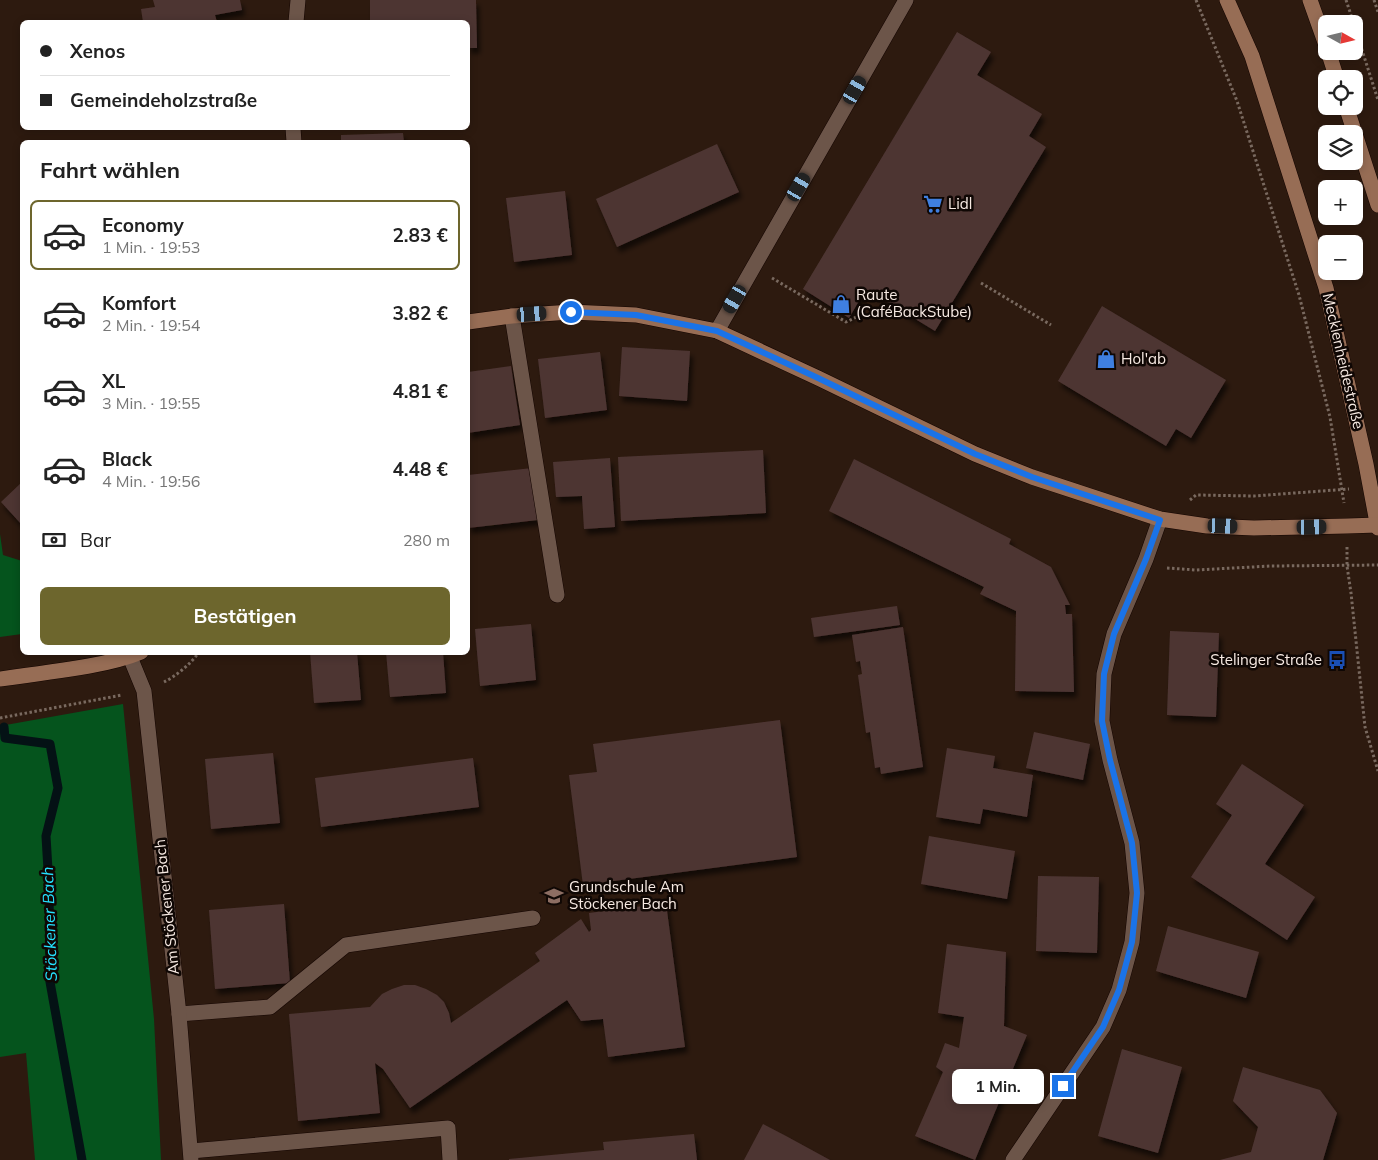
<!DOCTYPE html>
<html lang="de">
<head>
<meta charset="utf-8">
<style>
  :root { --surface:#fff; --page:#f2f2f2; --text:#222; --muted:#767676; --line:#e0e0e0; --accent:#6d662d }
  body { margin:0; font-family:Mulish,sans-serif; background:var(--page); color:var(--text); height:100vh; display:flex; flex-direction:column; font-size:19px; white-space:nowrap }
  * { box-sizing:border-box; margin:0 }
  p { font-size:16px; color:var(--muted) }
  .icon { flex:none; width:28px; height:28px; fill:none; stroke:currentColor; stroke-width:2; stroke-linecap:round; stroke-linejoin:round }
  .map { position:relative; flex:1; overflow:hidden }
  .sheet { position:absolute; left:20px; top:140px; width:450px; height:515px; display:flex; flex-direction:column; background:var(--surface); border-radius:8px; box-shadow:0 2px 8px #0003 }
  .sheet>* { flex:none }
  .guide { position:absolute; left:20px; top:20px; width:450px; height:110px; border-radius:8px; box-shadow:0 2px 8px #0003; display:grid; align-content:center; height:110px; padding:0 20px; background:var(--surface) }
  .needle { width:32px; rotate:98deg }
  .controls { position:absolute; left:1318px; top:15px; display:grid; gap:10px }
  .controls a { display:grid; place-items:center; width:45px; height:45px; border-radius:8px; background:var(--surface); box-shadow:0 2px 8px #0003; font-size:25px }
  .end { position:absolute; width:22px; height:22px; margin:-11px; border:6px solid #1a73e8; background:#fff; box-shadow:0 0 0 2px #fff }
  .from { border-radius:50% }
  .bubble { position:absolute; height:35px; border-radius:8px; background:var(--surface); box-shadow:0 2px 8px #0003; font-size:16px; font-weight:700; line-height:35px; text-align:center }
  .car { position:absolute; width:15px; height:30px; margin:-15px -8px; border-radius:6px; box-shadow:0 0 4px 1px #0007; background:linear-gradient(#222 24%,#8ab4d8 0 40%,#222 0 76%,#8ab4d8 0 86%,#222 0) }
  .guide b { display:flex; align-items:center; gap:18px; height:48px; font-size:19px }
  .guide b+b { border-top:1px solid var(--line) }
  .guide i { width:12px; height:12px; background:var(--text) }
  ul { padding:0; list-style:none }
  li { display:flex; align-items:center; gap:15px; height:70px; margin:0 10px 8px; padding:0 10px; border:2px solid transparent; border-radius:8px }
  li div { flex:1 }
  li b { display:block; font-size:19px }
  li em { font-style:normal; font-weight:700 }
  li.current { border-color:var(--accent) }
  li>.icon { width:45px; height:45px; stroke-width:1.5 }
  h2 { padding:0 20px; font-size:22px; line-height:60px }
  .pay { display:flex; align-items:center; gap:12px; height:55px; padding:0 20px; font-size:19px }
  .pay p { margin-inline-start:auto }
  .button { display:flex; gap:10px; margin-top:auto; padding:10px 20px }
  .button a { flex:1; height:58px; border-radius:8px; background:var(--accent); color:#fff; font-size:20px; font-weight:700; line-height:58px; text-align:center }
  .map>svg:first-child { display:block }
</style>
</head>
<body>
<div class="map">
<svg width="1378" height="1160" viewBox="0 0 1378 1160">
  <defs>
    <filter id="shadow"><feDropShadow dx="3" dy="5.5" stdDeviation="2.5" flood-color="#0009"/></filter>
  </defs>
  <rect width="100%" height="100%" fill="#2d1a0f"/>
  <!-- forest -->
  <g fill="#05541d">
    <path d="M0 534 3 555 22 561V634L0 637Z"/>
    <path d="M123 704 154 1019 161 1160H35L26 1053 0 1057V726Z"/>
  </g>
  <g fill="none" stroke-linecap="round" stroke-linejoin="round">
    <!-- stream -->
    <path stroke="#041215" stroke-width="9" d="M4 727 5 738 50 744 58 788 46 836 49 887 50 982 82 1160"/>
  </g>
  <!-- building -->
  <g fill="#4d3533" filter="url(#shadow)">
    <path d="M153 0H240L242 10 215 15 217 22H143L141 9 155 7Z"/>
    <path d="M370 0H476L477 48H468V22H370Z"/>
    <path d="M957 32 991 52 977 75 1042 114 1029 136 1046 147 935 331 866 289 849 318 803 289Z"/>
    <path d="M403 133 404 142H341V135Z"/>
    <path d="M717 144 739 192 617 247 596 199Z"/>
    <path d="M565 191 572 255 514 262 506 198Z"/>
    <path d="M1102 306 1226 380 1191 438 1176 429 1166 446 1058 381Z"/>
    <path d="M622 347 690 351 687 401 619 396Z"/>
    <path d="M600 352 607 410 545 418 538 359Z"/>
    <path d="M511 366 520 425 468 433V372Z"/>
    <path d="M763 450 766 513 621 521 618 457Z"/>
    <path d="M610 458 615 527 584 529 582 496 556 497 553 462Z"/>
    <path d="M854 459 1011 539 1009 544 1051 567 1070 605H1065L1066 614H1072L1074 692 1015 691 1016 611 980 594 984 587 829 511Z"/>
    <path d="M532 468 538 520 468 528V475Z"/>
    <path d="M22 482V525L1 502Z"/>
    <path d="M897 606 900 625 814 637 811 618Z"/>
    <path d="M531 624 536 680 480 686 475 629Z"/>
    <path d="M903 627 923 767 881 774 880 767 875 768 870 732 866 733 858 675 862 674 860 661 856 662 852 635Z"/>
    <path d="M1170 631 1219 633 1216 717 1167 715Z"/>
    <path d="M310 652H357L361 700 314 703Z"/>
    <path d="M386 652H443L446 693 390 697Z"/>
    <path d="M780 720 797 857 583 885 569 775 597 772 593 744Z"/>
    <path d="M1034 732 1090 744 1083 780 1026 768Z"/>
    <path d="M947 748 995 756 993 768 1033 775 1027 817 983 809 980 824 936 817Z"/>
    <path d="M273 753 280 823 211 829 205 759Z"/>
    <path d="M473 758 479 807 321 827 315 778Z"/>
    <path d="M1242 764 1304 805 1265 864 1315 897 1287 940 1191 877 1232 815 1216 804Z"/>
    <path d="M929 836 1015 851 1007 899 921 884Z"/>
    <path d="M1038 876 1099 877 1097 953 1036 951Z"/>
    <path d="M666 903 685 1047 608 1057 603 1019 581 1021 567 1000 410 1108 383 1069 375 1063 380 1113 298 1121 289 1014 370 1007 382 994 392 989 404 985H415L426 989 437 995 444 1002 449 1013 451 1023 540 961 535 953 581 919 589 932 591 930 589 913Z"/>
    <path d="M284 904 290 983 215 989 209 910Z"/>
    <path d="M1168 926 1259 952 1246 998 1156 971Z"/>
    <path d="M947 944 1006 952 1004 1026 1027 1035 975 1160 915 1136 943 1072 936 1067 945 1043 959 1048 964 1017 938 1013Z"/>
    <path d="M1122 1049 1182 1067 1158 1153 1098 1136Z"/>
    <path d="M1243 1067 1320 1090 1337 1113 1323 1160H1220L1251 1152 1258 1127 1233 1101Z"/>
    <path d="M763 1124 786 1136 830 1160H744Z"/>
    <path d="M694 1134 697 1160H509V1159L604 1150 603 1142Z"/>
  </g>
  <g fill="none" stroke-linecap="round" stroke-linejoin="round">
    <!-- lane casing -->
    <g stroke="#140500" stroke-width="16">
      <g id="lane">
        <path d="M512 316 557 595"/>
        <path d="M179 1014 270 1007 346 945 533 918"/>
        <path d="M191 1151 448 1128 450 1160"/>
      </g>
    </g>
    <!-- street casing -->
    <g stroke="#140500" stroke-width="16">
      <g id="street">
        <path d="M296 22 298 0"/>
        <path d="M293 128 294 142"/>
        <path d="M717 331 906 0"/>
        <path d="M130 657 144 691 179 1014 191 1160"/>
        <path d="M1013 1160 1103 1027 1119 990 1132 942 1137 893 1132 843 1110 760 1102 721 1104 674 1114 634 1146 559 1160 519"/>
      </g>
    </g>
    <!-- secondary casing -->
    <g stroke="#140500" stroke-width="16">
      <g id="secondary">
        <path d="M1227 0 1252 56 1326 288 1366 464 1378 528"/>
        <path d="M1310 0 1326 45"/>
        <path d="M1328 51 1337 79"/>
        <path d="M1346 106 1378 205"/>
        <path d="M468 322 512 316 571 312 636 315 717 331 818 378 975 454 1032 477 1160 519 1207 526 1254 528 1347 526 1378 525"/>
        <path d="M0 679C30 675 59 671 89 666 106 663 124 659 141 652"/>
      </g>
    </g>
    <!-- path -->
    <g stroke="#79695f" stroke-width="3" stroke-dasharray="2.5 2.5" stroke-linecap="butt">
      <path d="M1196 0 1237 101 1299 295 1330 417 1344 503"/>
      <path d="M1346 0 1354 24"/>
      <path d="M1374 0 1378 12"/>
      <path d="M1354 25 1378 100"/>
      <path d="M772 278 846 322 863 314"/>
      <path d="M981 283 1051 325"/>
      <path d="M1190 500 1196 495 1254 496 1349 489"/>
      <path d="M1347 547V566L1351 593 1365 727 1378 771"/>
      <path d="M1167 568 1196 570 1271 566 1378 565"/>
      <path d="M164 682C176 676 191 664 199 652"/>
      <path d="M0 718 122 695"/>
    </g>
    <!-- lane -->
    <use href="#lane" stroke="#6c5549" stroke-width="15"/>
    <!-- street -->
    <use href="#street" stroke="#6c5549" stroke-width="15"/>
    <!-- secondary -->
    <use href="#secondary" stroke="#976d55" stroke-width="15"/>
  </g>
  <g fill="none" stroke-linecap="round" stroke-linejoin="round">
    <!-- route -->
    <path stroke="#1a73e8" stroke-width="6" d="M571 312 636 315 717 331 818 378 975 454 1032 477 1160 520 1146 559 1114 634 1104 674 1102 721 1110 760 1132 843 1137 893 1132 942 1119 990 1103 1027 1063 1086"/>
  </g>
  <!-- icons -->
  <defs>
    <g id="supermarket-bare" transform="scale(1.5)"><path d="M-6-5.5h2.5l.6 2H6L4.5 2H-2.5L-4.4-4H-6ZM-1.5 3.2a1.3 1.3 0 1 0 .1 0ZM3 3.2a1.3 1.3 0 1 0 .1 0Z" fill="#3f7fe0" stroke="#0f0704" stroke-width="2.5" paint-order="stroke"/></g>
    <g id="shop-bare" transform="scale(1.5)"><path d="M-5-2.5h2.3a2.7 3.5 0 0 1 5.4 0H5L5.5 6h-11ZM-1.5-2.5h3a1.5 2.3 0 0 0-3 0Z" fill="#3f7fe0" stroke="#0f0704" stroke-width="2.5" paint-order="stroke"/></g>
    <g id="bus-bare" transform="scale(1.5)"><path d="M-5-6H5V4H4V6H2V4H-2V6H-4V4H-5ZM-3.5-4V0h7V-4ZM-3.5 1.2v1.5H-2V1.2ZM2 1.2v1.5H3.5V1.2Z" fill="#1a4fb4" stroke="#0f0704" stroke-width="2.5" paint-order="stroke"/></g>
    <g id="school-bare" transform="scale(1.5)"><path d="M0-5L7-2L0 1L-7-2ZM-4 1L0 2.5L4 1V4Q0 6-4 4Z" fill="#8d6e63" stroke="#0f0704" stroke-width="2.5" paint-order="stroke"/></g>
  </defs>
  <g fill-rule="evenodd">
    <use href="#supermarket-bare" x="933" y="204"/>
    <use href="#shop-bare" x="841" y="304"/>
    <use href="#shop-bare" x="1106" y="359"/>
    <use href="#bus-bare" x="1337" y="660"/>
    <use href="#school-bare" x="554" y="896"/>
  </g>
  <g text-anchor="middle" stroke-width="5" stroke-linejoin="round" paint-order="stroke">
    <!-- poi labels -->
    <g font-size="15" fill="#f7eae3" stroke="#0f0704" text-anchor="start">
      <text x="948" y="209">Lidl</text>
      <text x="856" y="300">Raute<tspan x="856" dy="17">(CaféBackStube)</tspan></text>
      <text x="1121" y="364">Hol'ab</text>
      <text x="1322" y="665" text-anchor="end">Stelinger Straße</text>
      <text x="569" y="892">Grundschule Am<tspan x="569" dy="17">Stöckener Bach</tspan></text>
    </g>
    <!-- street labels -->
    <g font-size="15" fill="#f7eae3" stroke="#0f0704">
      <text transform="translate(1343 361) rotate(77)" y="5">Mecklenheidestraße</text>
      <text transform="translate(167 907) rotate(-96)" y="5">Am Stöckener Bach</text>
    </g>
    <!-- water labels -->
    <g font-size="16" font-style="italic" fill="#24e1fe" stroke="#0f0704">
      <text transform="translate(49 924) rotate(-92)" y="6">Stöckener Bach</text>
    </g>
  </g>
</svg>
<div class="controls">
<a><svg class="needle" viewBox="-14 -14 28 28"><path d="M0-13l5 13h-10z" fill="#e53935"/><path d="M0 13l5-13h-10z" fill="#767676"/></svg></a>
<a><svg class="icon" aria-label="locate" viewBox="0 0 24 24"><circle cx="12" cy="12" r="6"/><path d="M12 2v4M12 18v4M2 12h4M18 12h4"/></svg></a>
<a><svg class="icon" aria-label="layers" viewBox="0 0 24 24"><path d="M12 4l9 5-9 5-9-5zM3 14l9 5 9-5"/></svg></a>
<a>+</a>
<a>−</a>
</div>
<i class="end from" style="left:571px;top:312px"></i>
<i class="end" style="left:1063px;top:1086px"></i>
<div class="bubble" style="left:952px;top:1069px;width:92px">1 Min.</div>
<i class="car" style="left:855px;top:90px;rotate:30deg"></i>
<i class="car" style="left:799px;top:187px;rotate:30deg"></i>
<i class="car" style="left:735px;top:299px;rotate:210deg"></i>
<i class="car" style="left:532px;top:314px;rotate:86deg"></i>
<i class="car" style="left:1223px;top:526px;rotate:92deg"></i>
<i class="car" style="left:1312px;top:527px;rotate:89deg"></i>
<div class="guide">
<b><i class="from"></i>Xenos</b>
<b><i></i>Gemeindeholzstraße</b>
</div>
<section class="sheet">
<h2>Fahrt wählen</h2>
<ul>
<li class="current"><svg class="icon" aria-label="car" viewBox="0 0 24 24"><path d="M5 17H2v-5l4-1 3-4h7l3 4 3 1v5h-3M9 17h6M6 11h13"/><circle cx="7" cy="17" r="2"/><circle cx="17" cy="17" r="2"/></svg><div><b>Economy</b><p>1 Min. · 19:53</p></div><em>2.83 €</em></li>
<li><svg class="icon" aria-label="car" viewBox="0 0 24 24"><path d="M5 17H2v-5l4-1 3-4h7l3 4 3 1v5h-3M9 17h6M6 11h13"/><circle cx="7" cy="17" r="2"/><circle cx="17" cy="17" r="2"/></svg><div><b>Komfort</b><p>2 Min. · 19:54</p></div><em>3.82 €</em></li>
<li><svg class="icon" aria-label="car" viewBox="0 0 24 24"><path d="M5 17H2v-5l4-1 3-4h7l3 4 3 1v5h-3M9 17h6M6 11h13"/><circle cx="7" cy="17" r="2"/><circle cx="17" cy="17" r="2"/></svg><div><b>XL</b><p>3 Min. · 19:55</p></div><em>4.81 €</em></li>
<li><svg class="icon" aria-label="car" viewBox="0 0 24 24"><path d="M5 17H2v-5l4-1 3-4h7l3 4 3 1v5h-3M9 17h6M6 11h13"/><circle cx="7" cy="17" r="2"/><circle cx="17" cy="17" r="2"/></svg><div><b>Black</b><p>4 Min. · 19:56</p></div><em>4.48 €</em></li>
</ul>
<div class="pay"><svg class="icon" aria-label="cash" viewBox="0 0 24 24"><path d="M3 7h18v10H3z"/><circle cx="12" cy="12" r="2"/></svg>Bar<p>280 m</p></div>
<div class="button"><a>Bestätigen</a></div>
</section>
</div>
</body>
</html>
